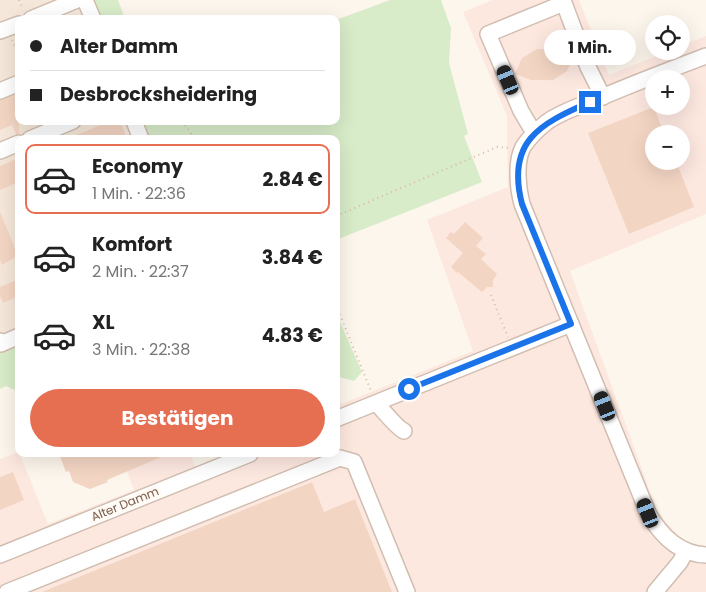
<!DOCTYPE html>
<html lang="de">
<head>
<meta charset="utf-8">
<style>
  :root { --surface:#fff; --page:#f6f6f6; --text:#222; --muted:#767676; --line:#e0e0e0; --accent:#e76f51 }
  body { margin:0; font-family:Poppins,sans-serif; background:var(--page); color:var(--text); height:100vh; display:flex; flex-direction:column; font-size:19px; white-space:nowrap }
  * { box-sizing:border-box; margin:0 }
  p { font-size:16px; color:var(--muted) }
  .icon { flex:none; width:28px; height:28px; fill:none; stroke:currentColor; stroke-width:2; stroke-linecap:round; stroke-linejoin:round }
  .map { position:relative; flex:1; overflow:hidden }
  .side { position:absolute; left:15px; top:135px; width:325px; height:322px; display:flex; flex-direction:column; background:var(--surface); border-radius:10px; box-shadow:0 5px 20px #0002 }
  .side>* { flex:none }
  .hud { position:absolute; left:15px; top:15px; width:325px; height:110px; border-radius:10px; box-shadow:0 5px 20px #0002; display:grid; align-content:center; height:110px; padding:0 15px; background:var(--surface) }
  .buttons { position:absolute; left:645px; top:15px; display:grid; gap:10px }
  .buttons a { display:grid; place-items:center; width:45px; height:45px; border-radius:50%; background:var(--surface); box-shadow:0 5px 20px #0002; font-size:25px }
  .end { position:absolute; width:22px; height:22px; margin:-11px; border:6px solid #1a73e8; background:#fff; box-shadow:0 0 0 2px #fff }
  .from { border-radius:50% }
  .bubble { position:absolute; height:35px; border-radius:18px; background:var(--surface); box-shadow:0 5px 20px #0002; font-size:16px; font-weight:700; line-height:35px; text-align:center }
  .car { position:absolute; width:15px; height:30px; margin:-15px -8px; border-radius:6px; box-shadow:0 0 4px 1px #0007; background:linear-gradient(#222 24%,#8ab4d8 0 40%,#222 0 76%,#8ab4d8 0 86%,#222 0) }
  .hud b { display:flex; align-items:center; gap:18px; height:48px; font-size:19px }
  .hud b+b { border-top:1px solid var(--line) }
  .hud i { width:12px; height:12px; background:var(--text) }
  ul { padding:9px 0 0; list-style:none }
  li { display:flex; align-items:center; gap:15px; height:70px; margin:0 10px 8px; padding:0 5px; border:2px solid transparent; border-radius:10px }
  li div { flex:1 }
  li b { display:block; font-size:19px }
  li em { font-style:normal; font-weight:700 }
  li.on { border-color:var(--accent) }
  li>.icon { width:45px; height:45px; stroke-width:1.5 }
  .button { display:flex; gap:10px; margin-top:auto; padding:10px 15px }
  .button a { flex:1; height:58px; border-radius:30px; background:var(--accent); color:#fff; font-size:20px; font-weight:700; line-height:58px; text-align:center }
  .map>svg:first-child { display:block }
</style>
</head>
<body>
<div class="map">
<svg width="706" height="592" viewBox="0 0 706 592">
  <rect width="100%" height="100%" fill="#fdf6ec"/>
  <!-- residential -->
  <path fill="#f5e8da" d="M0 0H92L100 19H19V121H139L146 139H19V341L0 347Z"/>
  <!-- commercial -->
  <path fill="#fde8e0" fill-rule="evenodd" d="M493 0H579L609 75 668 51H681V46L706 36V214L570 271 658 513 686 544 706 547V592H0V459L19 452 48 524 134 490 120 454H190L196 468 228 454H336V391L341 404 473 351 427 220 508 187 507 116 463 12ZM654 79H681V106H654ZM654 134H681V161H654Z"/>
  <!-- green -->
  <g fill="#d8ecc9">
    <path d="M92 0H118L125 19H100Z"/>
    <path d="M390 0H441L451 28 449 63 468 134 464 136 482 182 336 240V139H146L139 121H336V20Z"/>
    <path d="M336 313 362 372 354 381 336 376Z"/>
    <path d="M19 341V392L6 386 0 389V347Z"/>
  </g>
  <!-- building -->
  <g fill="#f3d5c3">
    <path d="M537 49H557L573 54 574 56 567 71 553 80H531L515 74 522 58Z"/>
    <path d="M17 94 19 97V134H16L12 125 0 130V100Z"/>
    <path d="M654 107 664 134H654V161H676L694 207 629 234 588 133Z"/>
    <path d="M102 121H120L127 139H67L103 124Z"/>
    <path d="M19 158V182L0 190V166Z"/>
    <path d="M0 212 18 256 2 265 0 260Z"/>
    <path d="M465 222 483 238 476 246 486 254 481 259 497 274 493 280V287H487L482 292 458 272 457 273 451 267 463 253 446 238 451 232 454 234Z"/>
    <path d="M19 279V296L3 303 0 296V287Z"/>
    <path d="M59 454H168L107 480 108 482 90 489 73 482 69 471 66 472Z"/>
    <path d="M13 472 24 500 0 510V477Z"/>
    <path d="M312 482 324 512 355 499 392 592H42Z"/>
  </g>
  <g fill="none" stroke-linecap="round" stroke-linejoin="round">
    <!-- minor casing -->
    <g stroke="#d1beb0" stroke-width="18">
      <g id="minor">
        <path d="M85 0 93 19"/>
        <path d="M31 19 77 0"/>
        <path d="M0 31 19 24"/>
        <path d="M706 56C669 70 632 84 595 100 579 106 561 112 547 122 538 129 529 138 523 147 515 162 518 189 522 204L648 513C661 536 679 554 706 555"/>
        <path d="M0 91 19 83"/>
        <path d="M134 121 141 139"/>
        <path d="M534 133 521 111 488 34 564 3 588 67 603 97"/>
        <path d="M30 139 73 121"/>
        <path d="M0 151 19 143"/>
        <path d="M0 341 1 344 19 336"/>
        <path d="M376 403C383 410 397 428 404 431"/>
        <path d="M336 419 571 324"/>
        <path d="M0 555 250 454"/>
        <path d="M7 592 340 458 354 462 407 592"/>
        <path d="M655 592 680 562 686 551"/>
      </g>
    </g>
    <!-- path -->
    <g stroke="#d9b8a5" stroke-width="2" stroke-dasharray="1 4" stroke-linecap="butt">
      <path d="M19 0 23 9"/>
      <path d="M12 40 19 56"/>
      <path d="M182 121 195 139"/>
      <path d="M336 216 497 147 510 148"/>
      <path d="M491 295 508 337"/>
      <path d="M336 305 371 391"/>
    </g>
    <!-- minor -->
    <use href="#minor" stroke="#fff" stroke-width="15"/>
  </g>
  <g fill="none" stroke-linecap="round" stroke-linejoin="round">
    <!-- route -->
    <path stroke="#1a73e8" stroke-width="6" d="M409 389 571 324 522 204C506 142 539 124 590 102"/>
  </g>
  <g text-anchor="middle" stroke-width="5" stroke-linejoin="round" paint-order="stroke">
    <!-- street labels -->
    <g font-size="12" fill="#7a5c4d" stroke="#fffaf3">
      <text transform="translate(125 504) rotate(-22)" y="4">Alter Damm</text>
    </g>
  </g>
</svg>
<div class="buttons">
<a><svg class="icon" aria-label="locate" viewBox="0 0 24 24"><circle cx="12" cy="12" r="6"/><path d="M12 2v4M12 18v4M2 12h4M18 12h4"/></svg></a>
<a>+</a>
<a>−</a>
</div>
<i class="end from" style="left:409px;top:389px"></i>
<i class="end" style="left:590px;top:102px"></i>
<div class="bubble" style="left:544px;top:30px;width:92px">1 Min.</div>
<i class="car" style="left:508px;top:80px;rotate:337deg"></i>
<i class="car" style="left:605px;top:406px;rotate:338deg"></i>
<i class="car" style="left:648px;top:513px;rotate:338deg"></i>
<div class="hud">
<b><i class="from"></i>Alter Damm</b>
<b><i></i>Desbrocksheidering</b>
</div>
<section class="side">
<ul>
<li class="on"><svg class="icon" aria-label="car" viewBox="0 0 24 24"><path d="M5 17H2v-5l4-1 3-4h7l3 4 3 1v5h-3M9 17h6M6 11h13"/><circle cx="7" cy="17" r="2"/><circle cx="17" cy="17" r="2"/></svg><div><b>Economy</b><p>1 Min. · 22:36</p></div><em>2.84 €</em></li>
<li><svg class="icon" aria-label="car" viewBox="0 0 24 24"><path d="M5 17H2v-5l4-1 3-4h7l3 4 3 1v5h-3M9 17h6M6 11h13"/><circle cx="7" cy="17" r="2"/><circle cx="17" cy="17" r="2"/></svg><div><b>Komfort</b><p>2 Min. · 22:37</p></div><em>3.84 €</em></li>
<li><svg class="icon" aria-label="car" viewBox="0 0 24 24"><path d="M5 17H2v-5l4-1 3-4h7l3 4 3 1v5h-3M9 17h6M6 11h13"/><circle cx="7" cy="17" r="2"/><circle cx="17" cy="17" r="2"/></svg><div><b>XL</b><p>3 Min. · 22:38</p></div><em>4.83 €</em></li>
</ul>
<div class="button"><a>Bestätigen</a></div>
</section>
</div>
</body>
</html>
